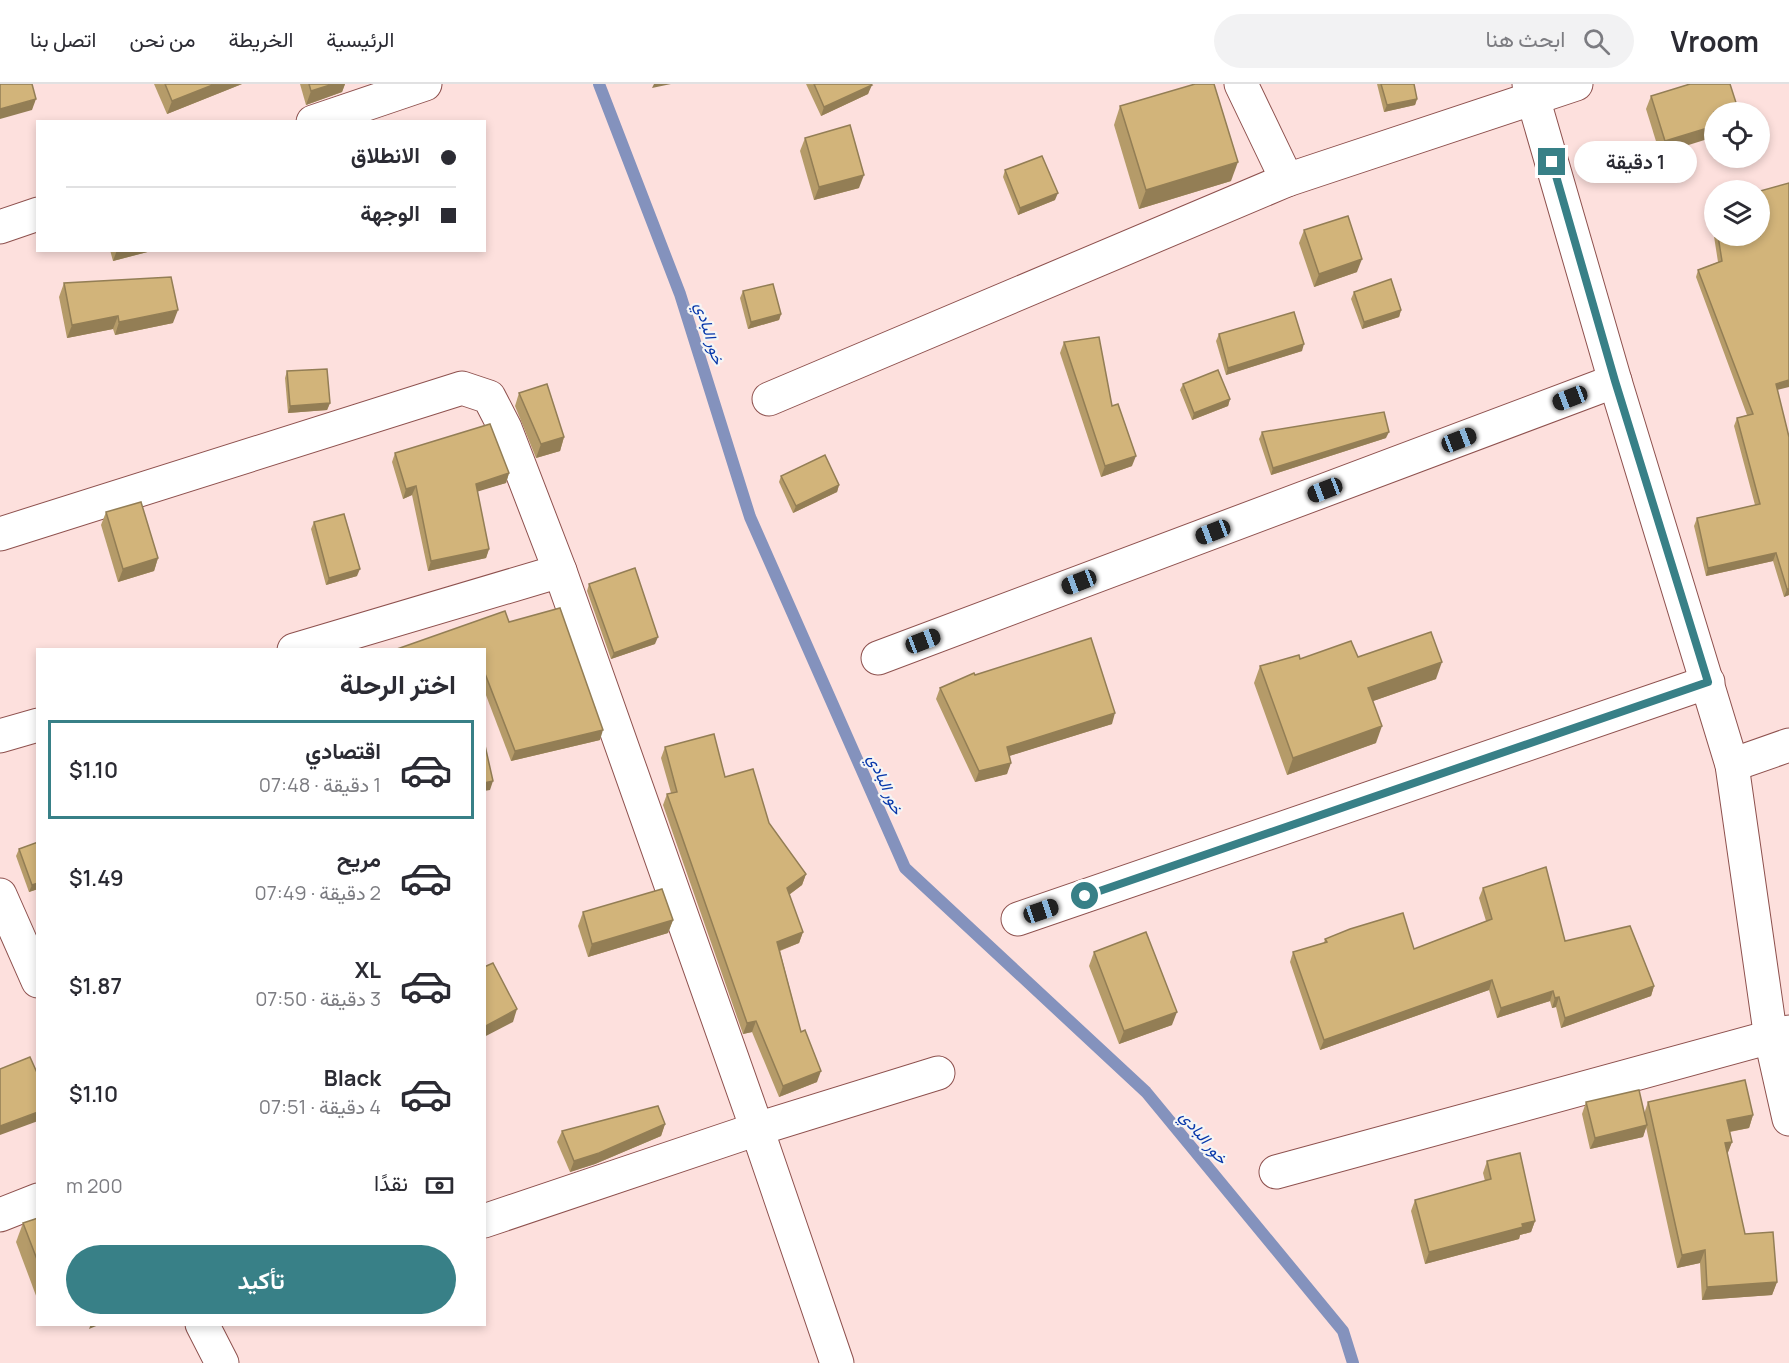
<!DOCTYPE html>
<html lang="ar">
<head>
<meta charset="utf-8">
<style>
  :root { --surface:#fff; --page:#f2f2f3; --text:#2b2b33; --muted:#7c7c81; --line:#e1e1e2; --accent:#388087 }
  body { margin:0; font-family:Manrope,Vazirmatn,sans-serif; background:var(--page); color:var(--text); direction:rtl; height:100vh; display:flex; flex-direction:column; font-size:22px; white-space:nowrap }
  * { box-sizing:border-box; margin:0 }
  p { font-size:20px; color:var(--muted) }
  .icon { flex:none; width:33px; height:33px; fill:none; stroke:currentColor; stroke-width:2; stroke-linecap:round; stroke-linejoin:round }
  .map { position:relative; flex:1; overflow:hidden; direction:ltr }
  .details { position:absolute; left:36px; top:564px; width:450px; height:678px; display:flex; flex-direction:column; background:var(--surface); border-radius:0px; box-shadow:0 3px 9px #0003; direction:rtl }
  .details>* { flex:none }
  .banner { position:absolute; left:36px; top:36px; width:450px; height:132px; border-radius:0px; box-shadow:0 3px 9px #0003; direction:rtl; display:grid; align-content:center; height:132px; padding:0 30px; background:var(--surface) }
  .buttons { position:absolute; left:1704px; top:18px; display:grid; gap:12px }
  .buttons a { display:grid; place-items:center; width:66px; height:66px; border-radius:50%; background:var(--surface); box-shadow:0 3px 9px #0003; font-size:30px }
  .end { position:absolute; width:27px; height:27px; margin:-14px; border:8px solid #388087; background:#fff; box-shadow:0 0 0 3px #fff }
  .from { border-radius:50% }
  .bubble { position:absolute; height:42px; border-radius:21px; background:var(--surface); box-shadow:0 3px 9px #0003; font-size:20px; font-weight:600; line-height:42px; text-align:center; direction:rtl }
  .car { position:absolute; width:18px; height:36px; margin:-18px -9px; border-radius:8px; box-shadow:0 0 4px 2px #0007; background:linear-gradient(#222 24%,#8ab4d8 0 40%,#222 0 76%,#8ab4d8 0 86%,#222 0) }
  .banner b { display:flex; align-items:center; gap:21px; height:57px; font-size:22px }
  .banner b+b { border-top:2px solid var(--line) }
  .banner i { width:15px; height:15px; background:var(--text) }
  ul { padding:0; list-style:none }
  li { display:flex; align-items:center; gap:18px; height:99px; margin:0 12px 9px; padding:0 18px; border:3px solid transparent; border-radius:0px }
  li div { flex:1 }
  li b { display:block; font-size:22px }
  li em { font-style:normal; font-weight:600 }
  li.selected { border-color:var(--accent) }
  li>.icon { width:54px; height:54px; stroke-width:1.5 }
  h2 { padding:0 30px; font-size:27px; line-height:72px }
  .pay { display:flex; align-items:center; gap:15px; height:66px; padding:0 30px; font-size:22px }
  .pay p { margin-inline-start:auto }
  .action { display:flex; gap:12px; margin-top:auto; padding:12px 30px }
  .action a { flex:1; height:69px; border-radius:36px; background:var(--accent); color:#fff; font-size:24px; font-weight:600; line-height:69px; text-align:center }
  header { display:flex; align-items:center; gap:36px; box-sizing:border-box; height:84px; padding:0 30px; background:var(--surface); border-bottom:2px solid var(--line) }
  header strong { font-size:28px }
  nav { display:flex; gap:33px; margin-inline-start:auto; font-size:21px }
  .search { width:420px; height:54px; background:var(--page); display:flex; align-items:center; gap:15px; box-sizing:border-box; padding:0 21px; border-radius:33px; color:var(--muted); font-size:22px }
  .map>svg:first-child { display:block }
</style>
</head>
<body>
<header>
<strong>Vroom</strong>
<div class="search"><svg class="icon" aria-label="search" viewBox="0 0 24 24"><circle cx="10" cy="10" r="6"/><path d="M15 15l6 6"/></svg>ابحث هنا</div>
<nav><a>الرئيسية</a><a>الخريطة</a><a>من نحن</a><a>اتصل بنا</a></nav>
</header>
<div class="map">
<svg width="1789" height="1279" viewBox="0 0 1789 1279">
  <rect width="100%" height="100%" fill="#fde0dd"/>
  <g fill="none" stroke-linecap="round" stroke-linejoin="round">
    <!-- stream -->
    <path stroke="#8492bd" stroke-width="12" d="M599 0 680 210 750 433 905 784 1146 1008 1343 1247 1353 1279"/>
    <!-- street casing -->
    <g stroke="#8e514e" stroke-width="35">
      <g id="street">
        <path d="M1241 0 1287 96"/>
        <path d="M1529 0 1615 297 1732 681 1771 955 1789 1035"/>
        <path d="M313 38 425 0"/>
        <path d="M0 143 38 130"/>
        <path d="M769 315 1287 96 1576 0"/>
        <path d="M0 450 462 304 489 313 505 344 560 487 757 1045 837 1279"/>
        <path d="M294 566 560 487"/>
        <path d="M878 574 1615 297"/>
        <path d="M0 652 38 641"/>
        <path d="M1732 681 1789 661"/>
        <path d="M0 811 38 897"/>
        <path d="M1018 835 1708 598"/>
        <path d="M1276 1088 1789 948"/>
        <path d="M0 1131 38 1116"/>
        <path d="M484 1137 757 1045 938 989"/>
        <path d="M202 1240 222 1279"/>
      </g>
    </g>
    <!-- street -->
    <use href="#street" stroke="#fff" stroke-width="33"/>
  </g>
  <!-- wall -->
  <g fill="#b59b69">
    <path d="M154 0H242L167 30Z"/>
    <path d="M300 0H345L342 8 306 21Z"/>
    <path d="M806 0H871L868 10 821 32Z"/>
    <path d="M1377 0H1414L1417 15 1415 21 1384 28Z"/>
    <path d="M1690 0 1660 70 1646 25 1651 12Z"/>
    <path d="M1120 22 1231 97 1139 125 1114 41Z"/>
    <path d="M805 54 859 104 814 116 800 67Z"/>
    <path d="M1005 86 1055 116 1018 131 1003 93Z"/>
    <path d="M1714 142V152H1760L1777 306 1789 353V511L1784 513 1773 477 1706 492 1694 442 1697 434 1755 421 1734 342 1737 334 1747 331 1696 193 1698 186 1718 178 1713 146Z"/>
    <path d="M1304 146 1357 188 1314 203 1299 159Z"/>
    <path d="M110 166H155L113 177Z"/>
    <path d="M64 199 173 239 115 251 113 245 67 254 59 213Z"/>
    <path d="M743 207 781 230 779 236 748 245 740 214Z"/>
    <path d="M1354 208 1401 226 1399 233 1362 245 1351 215Z"/>
    <path d="M1219 250 1302 267 1226 291 1216 257Z"/>
    <path d="M1064 258 1112 322 1132 382 1101 393 1060 269Z"/>
    <path d="M287 287 330 319 327 326 288 329 285 294Z"/>
    <path d="M1183 300 1230 315 1228 322 1192 336 1180 306Z"/>
    <path d="M519 309 564 353 560 367 536 374 515 322Z"/>
    <path d="M1262 348 1386 354 1271 391 1259 355Z"/>
    <path d="M395 369 509 389 506 399 477 407 489 465 486 474 428 487 412 411 403 415 392 378Z"/>
    <path d="M781 392 839 401 837 408 793 429 779 398Z"/>
    <path d="M106 428 158 474 154 487 118 498 101 441Z"/>
    <path d="M314 438 357 492 326 501 311 445Z"/>
    <path d="M589 500 655 560 611 575 587 507Z"/>
    <path d="M509 538 600 656 511 677 484 606V566Z"/>
    <path d="M1358 573 1436 595 1373 617 1376 659 1287 691 1254 599 1260 582 1300 575Z"/>
    <path d="M975 591 1112 640 1009 672 1007 690 975 698 936 615 940 604Z"/>
    <path d="M665 663 725 693 769 739 806 790 802 801 789 811 803 848 799 859 780 867 801 948 817 998 779 1013 752 948 743 950 663 721 667 710 671 709 661 674Z"/>
    <path d="M38 758V805L29 808 16 772 19 765Z"/>
    <path d="M1483 804 1565 857 1654 902 1651 912 1561 944 1556 923 1552 924 1550 917 1497 934 1489 906 1320 966 1290 878 1293 868 1324 859 1325 855 1414 865 1486 837 1479 814Z"/>
    <path d="M583 828 673 836 668 849 588 873 578 842Z"/>
    <path d="M1094 868 1172 941 1119 960 1089 882Z"/>
    <path d="M1586 1018 1644 1030 1648 1018 1753 1031 1749 1044 1730 1048 1732 1058 1727 1070 1745 1150 1777 1198 1772 1211 1702 1216 1700 1179 1677 1184 1646 1043 1643 1053 1590 1065 1582 1030Z"/>
    <path d="M665 1040 661 1052 595 1080 570 1088 557 1058 562 1047Z"/>
    <path d="M1487 1077 1535 1137 1531 1148 1520 1151 1519 1155 1425 1180 1411 1127 1415 1116 1485 1097 1483 1089Z"/>
    <path d="M38 1134V1217L16 1158 23 1139Z"/>
  </g>
  <!-- shaded-wall -->
  <g fill="#937e55">
    <path d="M215 0H242L167 30 172 17Z"/>
    <path d="M333 0H345L342 8 306 21 311 7Z"/>
    <path d="M654 0H671L652 4Z"/>
    <path d="M872 1 868 10 821 32 824 23Z"/>
    <path d="M36 15 32 26 0 35V25Z"/>
    <path d="M1417 15 1415 21 1384 28 1387 21Z"/>
    <path d="M1714 42V53L1660 70 1665 57Z"/>
    <path d="M1238 78 1231 97 1139 125 1146 106Z"/>
    <path d="M864 91 859 104 814 116 819 103Z"/>
    <path d="M1058 109 1055 116 1018 131 1020 124Z"/>
    <path d="M117 166H155L113 177Z"/>
    <path d="M1362 175 1357 188 1314 203 1319 190Z"/>
    <path d="M178 226 173 239 115 251 119 238Z"/>
    <path d="M1401 226 1399 233 1362 245 1364 238Z"/>
    <path d="M781 230 779 236 748 245 751 238Z"/>
    <path d="M118 232 113 245 67 254 72 241Z"/>
    <path d="M1304 260 1302 267 1226 291 1228 284Z"/>
    <path d="M1789 296V303L1773 307 1776 300Z"/>
    <path d="M1230 315 1228 322 1192 336 1194 329Z"/>
    <path d="M330 319 327 326 288 329 290 322Z"/>
    <path d="M1389 348 1386 354 1271 391 1273 384Z"/>
    <path d="M564 353 560 367 536 374 541 360Z"/>
    <path d="M1136 372 1132 382 1101 393 1105 382Z"/>
    <path d="M509 389 506 399 473 409 476 400Z"/>
    <path d="M839 401 837 408 793 429 796 422Z"/>
    <path d="M416 402 412 411 403 415 406 405Z"/>
    <path d="M489 465 486 474 428 487 431 477Z"/>
    <path d="M1776 469 1773 477 1706 492 1708 484Z"/>
    <path d="M158 474 154 487 118 498 123 485Z"/>
    <path d="M360 485 357 492 326 501 329 494Z"/>
    <path d="M1787 505H1789V511L1784 513Z"/>
    <path d="M658 553 655 560 611 575 614 569Z"/>
    <path d="M1442 578 1436 595 1362 621 1368 604Z"/>
    <path d="M1115 629 1112 640 1003 674 1007 663Z"/>
    <path d="M1382 642 1376 659 1287 691 1293 674Z"/>
    <path d="M603 646 600 656 511 677 515 667Z"/>
    <path d="M1011 679 1007 690 975 698 979 687Z"/>
    <path d="M493 697 490 706 484 707V699Z"/>
    <path d="M806 790 802 801 783 815 787 804Z"/>
    <path d="M38 799V805L29 808 32 801Z"/>
    <path d="M673 836 668 849 588 873 592 860Z"/>
    <path d="M803 848 799 859 773 869 777 858Z"/>
    <path d="M1492 896 1489 906 1320 966 1324 956Z"/>
    <path d="M1654 902 1651 912 1561 944 1565 934Z"/>
    <path d="M1553 907 1550 917 1497 934 1501 924Z"/>
    <path d="M1559 913 1556 923 1552 924 1555 914Z"/>
    <path d="M517 925 513 938 484 953V943Z"/>
    <path d="M1177 928 1172 941 1119 960 1124 947Z"/>
    <path d="M756 937 752 948 743 950 747 939Z"/>
    <path d="M821 987 817 998 779 1013 783 1002Z"/>
    <path d="M38 1028V1037L0 1051V1042Z"/>
    <path d="M1753 1031 1749 1044 1722 1049 1727 1036Z"/>
    <path d="M665 1040 661 1052 595 1080 570 1088 574 1077Z"/>
    <path d="M1647 1041 1643 1053 1590 1065 1595 1054Z"/>
    <path d="M1732 1058 1727 1071 1725 1059Z"/>
    <path d="M1535 1137 1531 1148 1520 1151 1519 1155 1425 1180 1429 1168 1522 1140Z"/>
    <path d="M1705 1166 1700 1179 1677 1184 1682 1171Z"/>
    <path d="M1777 1198 1772 1211 1702 1216 1707 1203Z"/>
    <path d="M91 1240H101L89 1245Z"/>
  </g>
  <!-- building -->
  <g fill="#d2b47a" stroke="#937e55" stroke-width="1.5">
    <path d="M0 0H32L36 15 0 25Z"/>
    <path d="M165 0H215L172 17Z"/>
    <path d="M309 0H333L311 7Z"/>
    <path d="M814 0H871L872 1 824 23Z"/>
    <path d="M1195 0H1214L1238 78 1146 106 1120 22Z"/>
    <path d="M1381 0H1414L1417 15 1387 21Z"/>
    <path d="M1690 0H1730L1739 28H1714V42L1665 57 1651 12Z"/>
    <path d="M850 41 864 91 819 103 805 54Z"/>
    <path d="M1042 72 1058 109 1020 124 1005 86Z"/>
    <path d="M1789 99V296L1776 300 1789 353V505H1787L1776 469 1708 484 1697 434 1760 420 1737 334 1753 330 1698 186 1722 177 1718 152H1760V107Z"/>
    <path d="M1348 132 1362 175 1319 190 1304 146Z"/>
    <path d="M171 193 178 226 119 238 118 232 72 241 64 199Z"/>
    <path d="M1391 195 1401 226 1364 238 1354 208Z"/>
    <path d="M773 200 781 230 751 238 743 207Z"/>
    <path d="M1294 228 1304 260 1228 284 1219 250Z"/>
    <path d="M1099 253 1112 322 1118 320 1136 372 1105 382 1064 258Z"/>
    <path d="M327 285 330 319 290 322 287 287Z"/>
    <path d="M1218 286 1230 315 1194 329 1183 300Z"/>
    <path d="M547 300 564 353 541 360 519 309Z"/>
    <path d="M1384 328 1389 348 1273 384 1262 348Z"/>
    <path d="M490 340 509 389 476 400 489 465 431 477 416 402 406 405 395 369Z"/>
    <path d="M825 371 839 401 796 422 781 392Z"/>
    <path d="M141 418 158 474 123 485 106 428Z"/>
    <path d="M344 430 360 485 329 494 314 438Z"/>
    <path d="M635 484 658 553 614 569 589 500Z"/>
    <path d="M560 524 603 646 515 667 484 587V566L397 565 505 527 509 538Z"/>
    <path d="M1431 548 1442 578 1368 604 1382 642 1293 674 1260 582 1299 571 1300 575 1351 557 1358 573Z"/>
    <path d="M1091 554 1115 629 1007 663 1011 679 979 687 940 604 974 589 975 591Z"/>
    <path d="M714 650 725 693 753 685 769 739 806 790 787 804 803 848 777 858 801 948 805 946 821 987 783 1002 756 937 747 939 667 710 677 708 665 663Z"/>
    <path d="M484 657 493 697 484 699Z"/>
    <path d="M38 758V799L32 801 19 765Z"/>
    <path d="M1546 783 1565 857 1630 842 1654 902 1565 934 1559 913 1555 914 1553 907 1501 924 1492 896 1324 956 1293 868 1327 858 1325 855 1350 845 1403 829 1414 865 1492 835 1483 804Z"/>
    <path d="M662 805 673 836 592 860 583 828Z"/>
    <path d="M1146 848 1177 928 1124 947 1094 868Z"/>
    <path d="M493 879 517 925 484 943V883Z"/>
    <path d="M30 973 38 991V1028L0 1042V985Z"/>
    <path d="M1745 996 1753 1031 1727 1036 1732 1058 1725 1059 1745 1150 1773 1148 1777 1198 1707 1203 1705 1166 1682 1171 1648 1018Z"/>
    <path d="M1639 1006 1647 1041 1595 1054 1586 1018Z"/>
    <path d="M658 1022 665 1040 599 1069 574 1077 562 1047Z"/>
    <path d="M1520 1069 1535 1137 1522 1140 1523 1143 1429 1168 1415 1116 1491 1095 1487 1077Z"/>
    <path d="M38 1134V1178L23 1139Z"/>
  </g>
  <g fill="none" stroke-linecap="round" stroke-linejoin="round">
    <!-- route -->
    <path stroke="#388087" stroke-width="8" d="M1085 812 1708 598 1615 297 1552 78"/>
  </g>
  <g text-anchor="middle" stroke-width="4.5" stroke-linejoin="round" paint-order="stroke">
    <!-- water labels -->
    <g font-size="16" font-style="italic" fill="#0737aa" stroke="#f5f5f5">
      <text transform="translate(710 249) rotate(73)" y="6">خور البادي</text>
      <text transform="translate(886 700) rotate(66)" y="6">خور البادي</text>
      <text transform="translate(1204 1053) rotate(50)" y="6">خور البادي</text>
    </g>
  </g>
</svg>
<div class="buttons">
<a><svg class="icon" aria-label="locate" viewBox="0 0 24 24"><circle cx="12" cy="12" r="6"/><path d="M12 2v4M12 18v4M2 12h4M18 12h4"/></svg></a>
<a><svg class="icon" aria-label="layers" viewBox="0 0 24 24"><path d="M12 4l9 5-9 5-9-5zM3 14l9 5 9-5"/></svg></a>
</div>
<i class="end from" style="left:1085px;top:812px"></i>
<i class="end" style="left:1552px;top:78px"></i>
<div class="bubble" style="left:1574px;top:57px;width:123px">1 دقيقة</div>
<i class="car" style="left:1570px;top:314px;rotate:249deg"></i>
<i class="car" style="left:1459px;top:356px;rotate:69deg"></i>
<i class="car" style="left:1325px;top:406px;rotate:249deg"></i>
<i class="car" style="left:1213px;top:448px;rotate:249deg"></i>
<i class="car" style="left:1079px;top:498px;rotate:249deg"></i>
<i class="car" style="left:923px;top:557px;rotate:69deg"></i>
<i class="car" style="left:1041px;top:827px;rotate:71deg"></i>
<div class="banner">
<b><i class="from"></i>الانطلاق</b>
<b><i></i>الوجهة</b>
</div>
<section class="details">
<h2>اختر الرحلة</h2>
<ul>
<li class="selected"><svg class="icon" aria-label="car" viewBox="0 0 24 24"><path d="M5 17H2v-5l4-1 3-4h7l3 4 3 1v5h-3M9 17h6M6 11h13"/><circle cx="7" cy="17" r="2"/><circle cx="17" cy="17" r="2"/></svg><div><b>اقتصادي</b><p>1 دقيقة · 07:48</p></div><em>$1.10</em></li>
<li><svg class="icon" aria-label="car" viewBox="0 0 24 24"><path d="M5 17H2v-5l4-1 3-4h7l3 4 3 1v5h-3M9 17h6M6 11h13"/><circle cx="7" cy="17" r="2"/><circle cx="17" cy="17" r="2"/></svg><div><b>مريح</b><p>2 دقيقة · 07:49</p></div><em>$1.49</em></li>
<li><svg class="icon" aria-label="car" viewBox="0 0 24 24"><path d="M5 17H2v-5l4-1 3-4h7l3 4 3 1v5h-3M9 17h6M6 11h13"/><circle cx="7" cy="17" r="2"/><circle cx="17" cy="17" r="2"/></svg><div><b>XL</b><p>3 دقيقة · 07:50</p></div><em>$1.87</em></li>
<li><svg class="icon" aria-label="car" viewBox="0 0 24 24"><path d="M5 17H2v-5l4-1 3-4h7l3 4 3 1v5h-3M9 17h6M6 11h13"/><circle cx="7" cy="17" r="2"/><circle cx="17" cy="17" r="2"/></svg><div><b>Black</b><p>4 دقيقة · 07:51</p></div><em>$1.10</em></li>
</ul>
<div class="pay"><svg class="icon" aria-label="cash" viewBox="0 0 24 24"><path d="M3 7h18v10H3z"/><circle cx="12" cy="12" r="2"/></svg>نقدًا<p>200 m</p></div>
<div class="action"><a>تأكيد</a></div>
</section>
</div>
</body>
</html>
